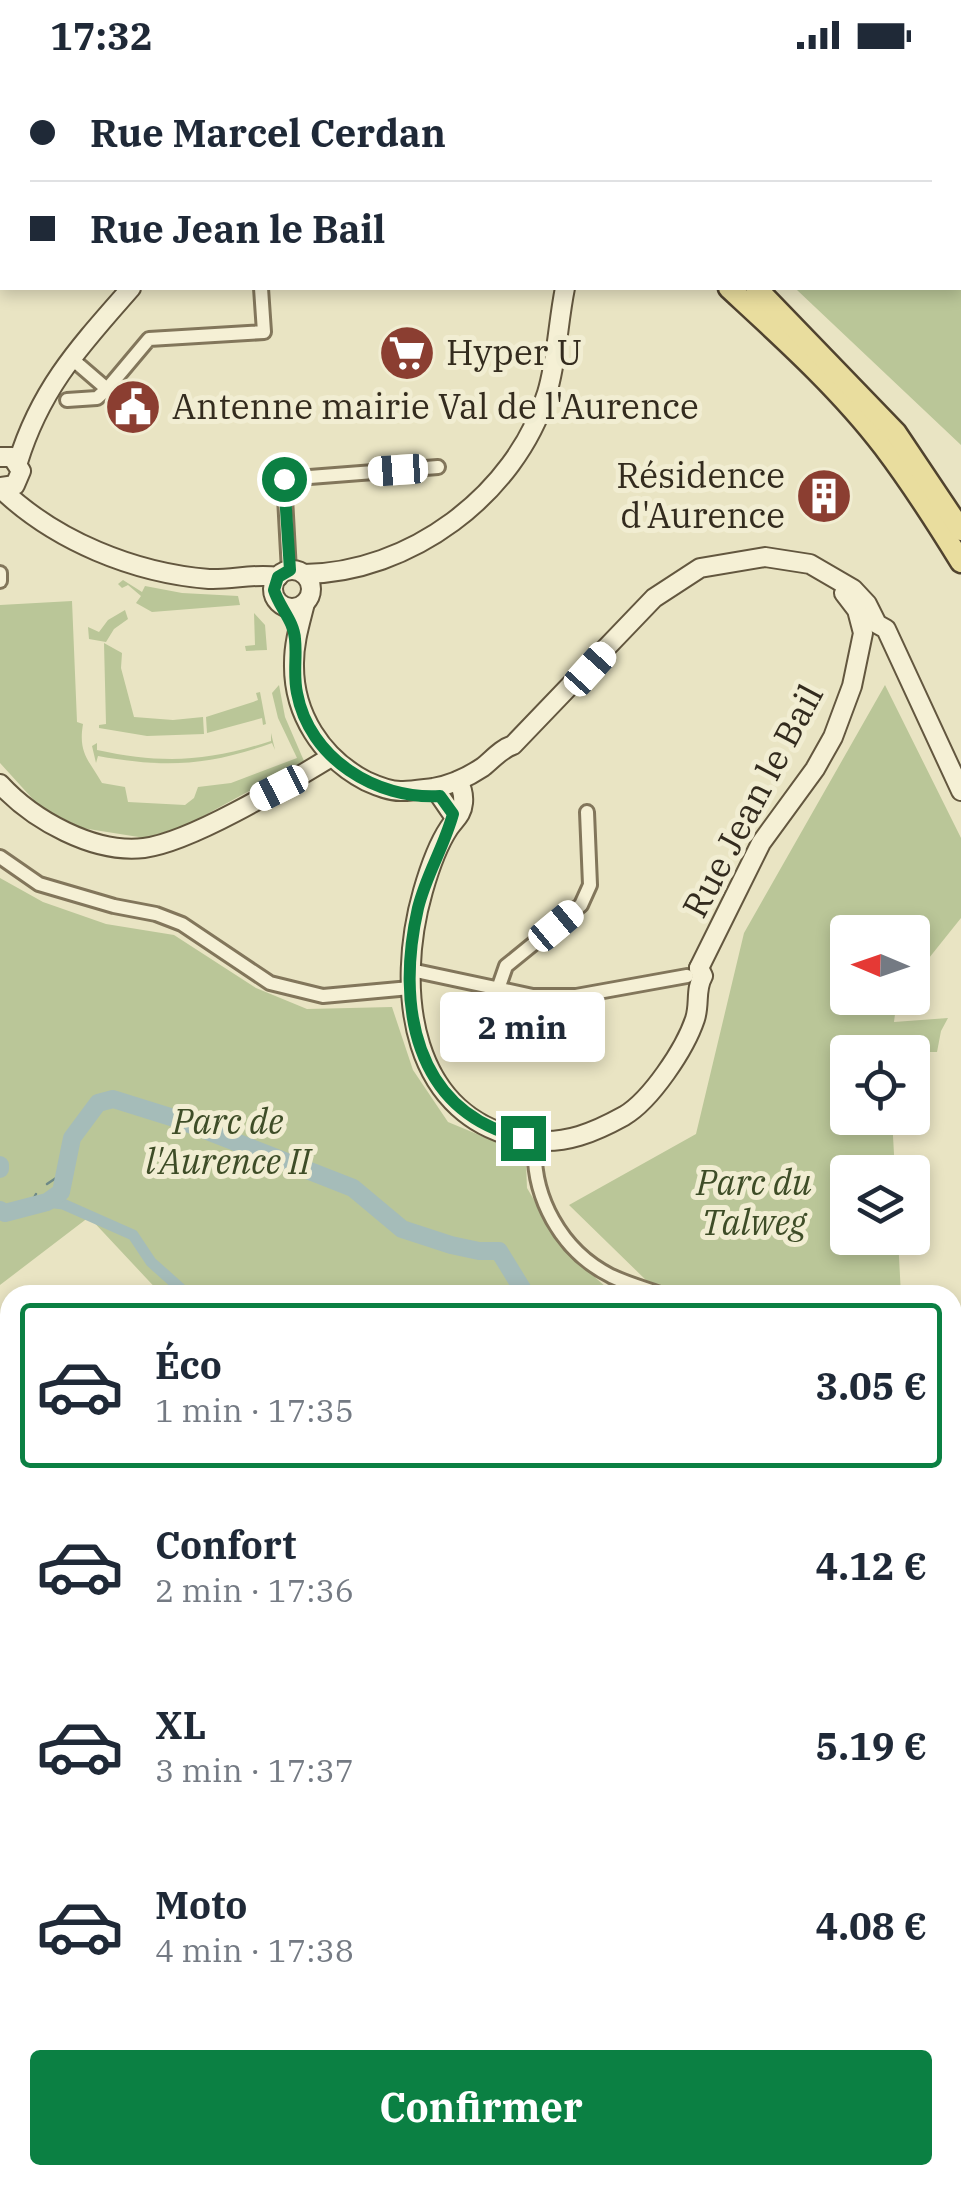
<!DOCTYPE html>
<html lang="fr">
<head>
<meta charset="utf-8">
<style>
  :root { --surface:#fff; --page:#f6f6f7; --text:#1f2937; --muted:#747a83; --line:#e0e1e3; --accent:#0b8043 }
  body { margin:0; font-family:"IBM Plex Serif",serif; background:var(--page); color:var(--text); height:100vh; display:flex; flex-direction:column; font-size:38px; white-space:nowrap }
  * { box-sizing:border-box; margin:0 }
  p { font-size:32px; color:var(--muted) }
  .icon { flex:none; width:55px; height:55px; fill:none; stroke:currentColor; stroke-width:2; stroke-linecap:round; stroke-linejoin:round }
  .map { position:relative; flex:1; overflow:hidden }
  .panel { position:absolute; left:0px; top:1215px; width:962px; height:900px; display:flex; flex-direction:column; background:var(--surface); border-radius:30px 30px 0 0; box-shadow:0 5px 15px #0003 }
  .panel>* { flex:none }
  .banner { position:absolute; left:0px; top:0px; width:962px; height:220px; box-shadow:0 5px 15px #0003; display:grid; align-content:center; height:220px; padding:0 30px; background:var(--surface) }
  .needle { width:65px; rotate:272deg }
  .tools { position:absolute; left:830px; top:845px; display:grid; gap:20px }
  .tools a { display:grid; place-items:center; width:100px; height:100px; border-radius:10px; background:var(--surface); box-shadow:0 5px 15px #0003; font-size:50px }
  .end { position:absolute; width:45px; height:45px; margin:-22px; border:12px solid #0b8043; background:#fff; box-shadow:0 0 0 5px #fff }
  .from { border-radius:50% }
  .bubble { position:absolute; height:70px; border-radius:10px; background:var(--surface); box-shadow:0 5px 15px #0003; font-size:32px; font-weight:800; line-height:70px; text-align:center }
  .car { position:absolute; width:30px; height:60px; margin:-30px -15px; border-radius:12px; box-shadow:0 0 8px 2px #0007; background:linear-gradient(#fff 24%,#345 0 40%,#fff 0 76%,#345 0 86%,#fff 0) }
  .banner b { display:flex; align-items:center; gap:35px; height:95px; font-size:38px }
  .banner b+b { border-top:2px solid var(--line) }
  .banner i { width:25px; height:25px; background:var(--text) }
  ul { padding:18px 0 0; list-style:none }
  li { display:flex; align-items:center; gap:30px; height:165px; margin:0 20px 15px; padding:0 10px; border:5px solid transparent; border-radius:10px }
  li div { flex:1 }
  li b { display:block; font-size:38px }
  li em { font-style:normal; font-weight:800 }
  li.current { border-color:var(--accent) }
  li>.icon { width:90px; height:90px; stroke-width:1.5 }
  .action { display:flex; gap:20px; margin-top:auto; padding:20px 30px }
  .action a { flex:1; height:115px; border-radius:10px; background:var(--accent); color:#fff; font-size:40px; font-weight:800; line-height:115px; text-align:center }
  .status { display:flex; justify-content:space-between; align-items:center; height:70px; padding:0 50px; background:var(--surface); direction:ltr }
  .status svg { height:28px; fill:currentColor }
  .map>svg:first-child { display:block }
</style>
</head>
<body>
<div class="status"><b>17:32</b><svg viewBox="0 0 49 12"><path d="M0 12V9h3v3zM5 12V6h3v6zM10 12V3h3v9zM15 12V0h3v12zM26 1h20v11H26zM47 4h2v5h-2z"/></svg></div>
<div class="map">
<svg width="961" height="2115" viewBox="0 0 961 2115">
  <rect width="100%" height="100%" fill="#e9e4c3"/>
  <!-- farmland -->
  <g fill="#dedeb1">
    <path d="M0 1820 10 1826V2035L0 2034Z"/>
    <path d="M456 2105H546L538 2115H467Z"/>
  </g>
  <!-- green -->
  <g fill="#bac698">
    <path d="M961 90V375L797 220V218H960Z"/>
    <path d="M123 510 142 522 145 516 182 523 238 526 240 535 152 542 136 533 141 526 128 515 122 518 118 514Z"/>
    <path d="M72 531 77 652 83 654C78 684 89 690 102 713L125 717 128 732 185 735 194 728 198 717 231 713 297 688 278 648 272 623 279 615 285 647 304 691 185 756 145 768 82 758 40 737 0 693V535Z"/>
    <path d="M125 540 128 549 114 559 106 572 89 569 88 557 99 562 108 550Z"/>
    <path d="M254 543 265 555 267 580 246 581 245 576 255 575Z"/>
    <path d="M104 573 122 583 121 598 134 647 173 650 203 647 204 664 147 666 99 658V655L106 654Z"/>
    <path d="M885 615 961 768V848L913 908 912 862H848V928H897L894 952 948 948 941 961 937 982H848V1048H892L895 1102H848V1168H898L901 1225H741L650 1214 569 1135 696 1064 744 863Z"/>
    <path d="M260 622 266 654 263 655 262 648 207 663 206 647 253 632 258 630 256 623Z"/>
    <path d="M271 663 275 680 272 673C208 696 164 698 98 686L96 693 92 676 97 673V680C163 694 206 692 271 671Z"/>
    <path d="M0 808 43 832 106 854 174 865 256 918 307 939 392 937 413 1000 448 1052 518 1081 520 1091 526 1093 527 1118 563 1179 615 1225H162L89 1147 0 1215Z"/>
    <path d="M961 1465V1543L953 1529V1471Z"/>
    <path d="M10 1706V1826L0 1820V1727Z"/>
    <path d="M961 1850V2012L953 2019V1853Z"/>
    <path d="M0 2034 10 2035V2105H418L430 2115H0Z"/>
    <path d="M961 2058V2115H865L878 2105H952L953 2060Z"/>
    <path d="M581 2105H839L825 2115H691L673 2109 579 2108Z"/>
  </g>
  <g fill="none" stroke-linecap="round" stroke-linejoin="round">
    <!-- stream -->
    <g stroke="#6d8987" stroke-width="2.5">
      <path d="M47 1114 65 1102"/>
      <path d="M30 1135 36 1124"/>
      <path d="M947 2115 961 2112"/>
    </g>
    <!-- canal -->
    <g stroke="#a5bcb9" stroke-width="11">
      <path d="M47 1132 63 1134 133 1165 151 1192 188 1225"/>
      <path d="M952 1630 961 1632"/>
    </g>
    <!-- river -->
    <g stroke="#a5bcb9" stroke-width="18">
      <path d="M0 1095V1099"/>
      <path d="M0 1140 5 1143 47 1132 61 1122 72 1068 98 1033 113 1029 177 1049 353 1118 402 1159 451 1175 479 1181H499L526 1225"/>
      <path d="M952 1588 961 1617"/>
    </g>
    <!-- street casing -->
    <g stroke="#82765b" stroke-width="18">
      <g id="street">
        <path d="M306 0 309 2"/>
        <path d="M112 2 113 0"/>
        <path d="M0 147H2"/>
        <path d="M71 288 107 319 149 269 264 262 261 218"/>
        <path d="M67 330 97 328 107 319"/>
        <path d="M289 501 284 409 438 397"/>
        <path d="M0 503V511"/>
        <path d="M0 787 39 814 114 836 156 844 182 854 270 913 323 926 410 918"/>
        <path d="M411 900 533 926H576L687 906"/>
        <path d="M498 919 506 896 581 835 590 815 587 742"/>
        <path d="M535 1071C531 1126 561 1181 611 1206 628 1214 646 1219 663 1225"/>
        <path d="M952 1369 961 1384"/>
        <path d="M0 1622 10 1626"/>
        <path d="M0 1708 10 1687"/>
        <path d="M952 1834 961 1830"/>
      </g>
    </g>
    <!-- secondary casing -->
    <g stroke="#63573f" stroke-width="22">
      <g id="secondary">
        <path d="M592 0 593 2"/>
        <path d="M454 2 456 0"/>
        <path d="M0 387H12L21 401 15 415 0 417"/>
        <path d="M18 392C41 317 81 275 131 218"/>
        <path d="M0 418C55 471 134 503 209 509 233 510 255 503 278 507"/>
        <circle cx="292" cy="519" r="19"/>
        <path d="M304 504C409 503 515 426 547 323 557 290 558 252 565 218"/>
        <path d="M305 533C300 553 294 572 294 593 293 644 322 688 366 711 377 716 391 722 403 721 412 721 424 719 433 718 451 715 468 707 483 697 493 689 501 679 513 675L654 528 700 498 765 487 810 494 853 519 867 534 877 554 886 559 961 721"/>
        <path d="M458 711C462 718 464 724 463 733 462 745 455 749 449 758 437 776 429 800 423 821 395 918 408 1052 531 1070 565 1075 595 1062 624 1046 651 1030 685 979 695 949 700 934 695 919 703 906L699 898"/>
        <path d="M0 714C33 750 94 784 144 778 192 772 288 713 331 687"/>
        <path d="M440 726 453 745"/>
        <path d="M699 898 761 773 815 699 833 667 852 616 863 563 857 540 844 523"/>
        <path d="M0 1479 10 1490"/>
        <path d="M952 1811 961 1814"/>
        <path d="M952 2036 961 2029"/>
        <path d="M952 2049H961"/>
        <path d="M847 2115 860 2105"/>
      </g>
    </g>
    <!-- primary casing -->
    <g stroke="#50432f" stroke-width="25">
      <g id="primary">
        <path d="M432 0 433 2"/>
        <path d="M497 0 499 2"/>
        <path d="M557 0 560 2"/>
        <path d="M729 218C782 267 840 319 884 377 912 414 937 453 961 492"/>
        <path d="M756 218 896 363 961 460"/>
      </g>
    </g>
    <!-- street -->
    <use href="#street" stroke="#f5f0d5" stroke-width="12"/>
    <!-- secondary -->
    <use href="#secondary" stroke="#f5f0d5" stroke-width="18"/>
    <!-- primary -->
    <use href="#primary" stroke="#e9dd9e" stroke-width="20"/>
  </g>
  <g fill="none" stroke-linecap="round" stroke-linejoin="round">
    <!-- route -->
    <path stroke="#0b8043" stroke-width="12" d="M284 409 290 500 278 507 274 520C279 537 294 551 295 569 297 587 293 604 297 623 309 688 376 730 440 726L453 744C444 777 426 805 418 838 396 934 413 1042 523 1068"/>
  </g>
  <!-- icons -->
  <defs>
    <g id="supermarket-disc" transform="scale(2.875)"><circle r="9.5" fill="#8b3e31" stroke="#f1edd2"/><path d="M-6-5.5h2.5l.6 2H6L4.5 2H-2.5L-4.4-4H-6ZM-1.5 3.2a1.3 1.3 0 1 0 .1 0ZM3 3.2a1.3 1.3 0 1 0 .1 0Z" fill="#fff"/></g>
    <g id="civic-disc" transform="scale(2.875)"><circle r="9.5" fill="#8b3e31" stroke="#f1edd2"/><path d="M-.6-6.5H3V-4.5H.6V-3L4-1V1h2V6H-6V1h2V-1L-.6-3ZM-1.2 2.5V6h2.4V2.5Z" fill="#fff"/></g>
    <g id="building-disc" transform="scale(2.875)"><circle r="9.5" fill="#8b3e31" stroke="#f1edd2"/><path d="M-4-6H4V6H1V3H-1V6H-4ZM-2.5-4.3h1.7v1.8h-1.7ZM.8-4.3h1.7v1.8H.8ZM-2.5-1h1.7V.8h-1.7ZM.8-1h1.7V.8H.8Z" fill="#fff"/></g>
  </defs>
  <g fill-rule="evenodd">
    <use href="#supermarket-disc" x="407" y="283"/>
    <use href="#civic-disc" x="133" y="337"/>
    <use href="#building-disc" x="824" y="426"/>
  </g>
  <g text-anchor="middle" stroke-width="10" stroke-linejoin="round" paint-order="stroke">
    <!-- poi labels -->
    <g font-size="35" fill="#332b1e" stroke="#f1edd2" text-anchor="start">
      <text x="446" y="295">Hyper U</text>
      <text x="172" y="349">Antenne mairie Val de l'Aurence</text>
      <text x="785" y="418" text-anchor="end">Résidence<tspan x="785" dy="40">d'Aurence</tspan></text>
    </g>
    <!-- street labels -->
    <g font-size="35" fill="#332b1e" stroke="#f1edd2">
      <text transform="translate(753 731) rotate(-62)" y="12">Rue Jean le Bail</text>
    </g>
    <!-- park labels -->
    <g font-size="35" font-style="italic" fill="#3e4d27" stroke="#f1edd2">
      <text x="228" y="1064">Parc de<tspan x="228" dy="40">l'Aurence II</tspan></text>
      <text x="754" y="1125">Parc du<tspan x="754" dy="40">Talweg</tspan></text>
    </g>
  </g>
</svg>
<div class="tools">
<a><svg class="needle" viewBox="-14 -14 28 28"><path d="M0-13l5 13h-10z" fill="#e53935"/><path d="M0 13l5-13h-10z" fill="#747a83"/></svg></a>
<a><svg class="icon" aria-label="locate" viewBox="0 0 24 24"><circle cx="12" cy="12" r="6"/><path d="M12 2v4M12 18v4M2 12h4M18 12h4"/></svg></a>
<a><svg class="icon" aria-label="layers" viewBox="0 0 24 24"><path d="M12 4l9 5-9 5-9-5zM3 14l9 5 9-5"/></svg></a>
</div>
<i class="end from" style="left:284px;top:409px"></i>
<i class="end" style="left:523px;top:1068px"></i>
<div class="bubble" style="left:440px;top:922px;width:165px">2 min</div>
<i class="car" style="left:398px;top:400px;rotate:266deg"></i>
<i class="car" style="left:590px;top:599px;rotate:42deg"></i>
<i class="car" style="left:279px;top:718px;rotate:243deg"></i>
<i class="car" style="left:556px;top:856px;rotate:50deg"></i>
<div class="banner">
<b><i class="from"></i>Rue Marcel Cerdan</b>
<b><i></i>Rue Jean le Bail</b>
</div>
<section class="panel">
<ul>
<li class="current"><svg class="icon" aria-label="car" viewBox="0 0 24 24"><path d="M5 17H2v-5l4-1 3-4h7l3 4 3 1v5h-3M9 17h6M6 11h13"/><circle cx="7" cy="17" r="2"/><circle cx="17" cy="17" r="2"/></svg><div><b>Éco</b><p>1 min · 17:35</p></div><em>3.05 €</em></li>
<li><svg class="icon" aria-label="car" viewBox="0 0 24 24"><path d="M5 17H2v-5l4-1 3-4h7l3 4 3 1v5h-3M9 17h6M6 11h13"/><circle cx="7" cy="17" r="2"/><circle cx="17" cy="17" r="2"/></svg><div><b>Confort</b><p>2 min · 17:36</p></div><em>4.12 €</em></li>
<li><svg class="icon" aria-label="car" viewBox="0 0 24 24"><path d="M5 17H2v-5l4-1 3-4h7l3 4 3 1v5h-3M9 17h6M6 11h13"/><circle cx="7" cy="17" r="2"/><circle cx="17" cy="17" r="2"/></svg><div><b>XL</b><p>3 min · 17:37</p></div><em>5.19 €</em></li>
<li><svg class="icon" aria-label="car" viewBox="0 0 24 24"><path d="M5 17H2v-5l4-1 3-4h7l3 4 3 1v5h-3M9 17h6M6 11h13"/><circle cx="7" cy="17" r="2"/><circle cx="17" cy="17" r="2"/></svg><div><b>Moto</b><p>4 min · 17:38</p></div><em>4.08 €</em></li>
</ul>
<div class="action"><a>Confirmer</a></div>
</section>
</div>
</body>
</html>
